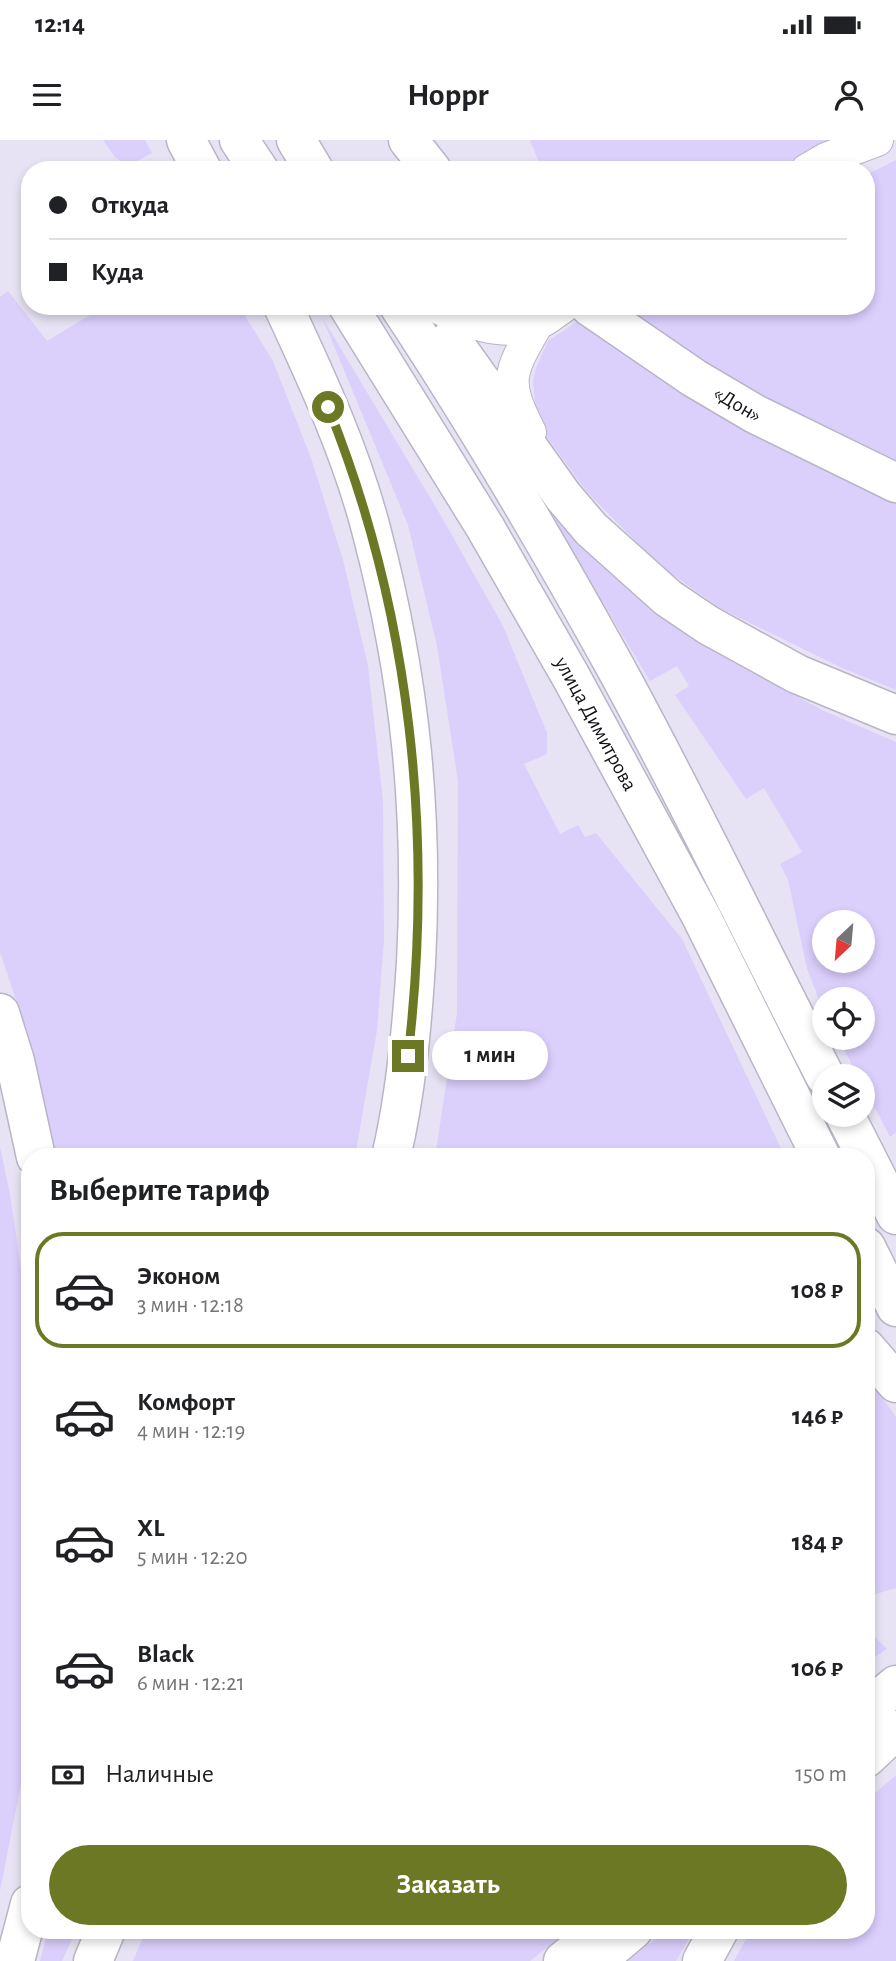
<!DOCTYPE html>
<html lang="ru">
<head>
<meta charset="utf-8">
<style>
  :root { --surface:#fff; --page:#f6f6f6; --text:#202124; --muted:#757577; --line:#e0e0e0; --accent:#6d7824 }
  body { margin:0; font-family:"Alegreya Sans",sans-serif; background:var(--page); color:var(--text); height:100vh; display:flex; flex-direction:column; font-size:26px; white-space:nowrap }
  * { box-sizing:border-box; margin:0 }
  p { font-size:23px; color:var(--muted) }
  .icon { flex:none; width:38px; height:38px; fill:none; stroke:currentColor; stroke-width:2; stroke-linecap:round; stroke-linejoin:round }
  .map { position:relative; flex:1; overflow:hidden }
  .sheet { position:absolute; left:21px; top:1008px; width:854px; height:791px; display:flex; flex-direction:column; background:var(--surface); border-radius:28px; box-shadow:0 4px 10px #0003 }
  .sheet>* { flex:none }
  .guide { position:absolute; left:21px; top:21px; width:854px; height:154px; border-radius:28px; box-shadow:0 4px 10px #0003; display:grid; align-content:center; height:154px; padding:0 28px; background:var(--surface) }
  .needle { width:46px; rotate:206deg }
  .tools { position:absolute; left:812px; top:770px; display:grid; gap:14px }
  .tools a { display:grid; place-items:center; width:63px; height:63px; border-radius:50%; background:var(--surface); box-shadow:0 4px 10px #0003; font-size:35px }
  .end { position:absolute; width:32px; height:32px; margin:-16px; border:9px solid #6d7824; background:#fff; box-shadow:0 0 0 4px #fff }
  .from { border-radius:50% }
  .bubble { position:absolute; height:49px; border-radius:24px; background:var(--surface); box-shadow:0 4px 10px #0003; font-size:23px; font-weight:600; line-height:49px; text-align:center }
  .guide b { display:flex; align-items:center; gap:24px; height:66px; font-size:26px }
  .guide b+b { border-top:2px solid var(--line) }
  .guide i { width:18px; height:18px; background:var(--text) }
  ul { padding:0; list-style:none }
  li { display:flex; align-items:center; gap:21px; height:116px; margin:0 14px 10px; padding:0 14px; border:4px solid transparent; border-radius:28px }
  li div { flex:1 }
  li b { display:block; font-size:26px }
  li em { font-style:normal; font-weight:600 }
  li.selected { border-color:var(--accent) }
  li>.icon { width:63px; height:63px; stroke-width:1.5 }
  h2 { padding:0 28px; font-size:32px; line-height:84px }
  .pay { display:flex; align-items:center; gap:18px; height:77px; padding:0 28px; font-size:26px }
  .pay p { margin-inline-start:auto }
  .cta { display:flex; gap:14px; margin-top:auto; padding:14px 28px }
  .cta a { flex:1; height:80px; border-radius:42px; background:var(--accent); color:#fff; font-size:28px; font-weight:600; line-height:80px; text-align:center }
  .status { display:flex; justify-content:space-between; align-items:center; height:49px; padding:0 35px; background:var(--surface); direction:ltr }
  .status svg { height:19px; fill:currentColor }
  header { display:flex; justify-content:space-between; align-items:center; height:91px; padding:0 28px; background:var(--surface); font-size:32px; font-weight:600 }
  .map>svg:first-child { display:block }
</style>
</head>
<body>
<div class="status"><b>12:14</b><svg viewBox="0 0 49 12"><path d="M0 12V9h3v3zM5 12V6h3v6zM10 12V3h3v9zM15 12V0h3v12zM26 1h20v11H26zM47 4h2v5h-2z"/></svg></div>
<header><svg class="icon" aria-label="menu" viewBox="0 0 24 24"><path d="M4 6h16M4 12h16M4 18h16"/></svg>Hoppr<svg class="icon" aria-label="person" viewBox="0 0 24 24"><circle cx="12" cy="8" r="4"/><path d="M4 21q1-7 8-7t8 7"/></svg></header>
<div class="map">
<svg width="896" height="1821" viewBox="0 0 896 1821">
  <rect width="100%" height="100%" fill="#e7e3f4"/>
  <!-- green -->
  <g fill="#dbcffc" fill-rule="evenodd">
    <path d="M103 0H145L152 13 135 22 124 24 115 17Z"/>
    <path d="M530 0H852L791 26 786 23 776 30H542Z"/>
    <path d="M896 20V550L840 527 720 468 659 425 587 352 544 293 535 264 533 240 536 228 548 201 601 166H866V35Z"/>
    <path d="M8 151 47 201 105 166H239L273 221 311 318 343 420 368 526 383 661 384 800 377 890 355 1017H56L24 884 0 812V157Z"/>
    <path d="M322 177 444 381 503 486 547 593V614L524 624 560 694 578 685 585 697 596 693 682 799 785 1017H435L457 873 458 641 437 506 408 385Z"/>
    <path d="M558 377 608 432 663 479 734 523 822 570 896 602V992L890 997 863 945V936H858L838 898H863V859H824V872L807 829 788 740 780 724 802 712 764 648 746 659 675 555 689 546 677 526 650 541 554 381ZM824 782H863V821H824Z"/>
    <path d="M0 1007 10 1054 30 1190V1598L0 1751Z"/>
    <path d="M866 1234 896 1277V1448L866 1457Z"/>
    <path d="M866 1488 887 1509 866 1523Z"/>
    <path d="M896 1635V1821H734L751 1790H866V1661Z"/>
    <path d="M48 1790H76L62 1821H40Z"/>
    <path d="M146 1790H569L530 1821H133Z"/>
    <path d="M667 1790H694L676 1821H628Z"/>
  </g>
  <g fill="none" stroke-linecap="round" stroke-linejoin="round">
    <!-- street casing -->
    <g stroke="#b9b5c6" stroke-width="34">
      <g id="street">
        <path d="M807 30 826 19 877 0"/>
        <path d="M435 166C466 181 500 197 536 184 545 181 555 172 564 166"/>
        <path d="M530 292C503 240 509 233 537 184"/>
      </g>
    </g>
    <!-- highway casing -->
    <g stroke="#b9b5c6" stroke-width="41">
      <g id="highway">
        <path d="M186 0 202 30"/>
        <path d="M239 0 259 30"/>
        <path d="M296 0 314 30"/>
        <path d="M408 0 432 30"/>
        <path d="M283 166C317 239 352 314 372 393 410 538 424 672 416 823 412 887 406 954 391 1017"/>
        <path id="s1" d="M348 166 485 387 570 535 701 776 821 1017"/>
        <path d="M399 166C475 281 545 400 612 521 687 657 754 798 825 936"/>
        <path id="s2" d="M589 166 694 238 755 274 896 343"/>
        <path d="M451 199 563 356 591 389 668 458 708 485 797 534 896 575"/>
        <path d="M0 873 15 921 36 1017"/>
        <path d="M845 975 896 1075"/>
        <path d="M866 1107 896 1167"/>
        <path d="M866 1208 896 1243"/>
        <path d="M866 1570 896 1545"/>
        <path d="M866 1618 896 1590"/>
        <path d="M15 1821 30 1764"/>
        <path d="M93 1821 106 1790"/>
        <path d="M563 1821 601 1790"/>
        <path d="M596 1821 633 1790"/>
        <path d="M702 1821 719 1790"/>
      </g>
    </g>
    <!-- street -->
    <use href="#street" stroke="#fff" stroke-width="32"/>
    <!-- highway -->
    <use href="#highway" stroke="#fff" stroke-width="38"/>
  </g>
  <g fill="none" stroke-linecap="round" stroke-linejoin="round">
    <!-- route -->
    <path stroke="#6d7824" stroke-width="9" d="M328 267C411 473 434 696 408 916"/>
  </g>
  <g text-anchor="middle" stroke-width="5" stroke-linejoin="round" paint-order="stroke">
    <!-- street labels -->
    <g font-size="21" fill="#121116" stroke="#f4f1ff">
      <text dy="7" stroke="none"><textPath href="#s2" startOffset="178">«Дон»</textPath></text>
      <text dy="7" stroke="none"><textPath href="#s1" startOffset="486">улица Димитрова</textPath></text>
    </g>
  </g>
</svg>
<div class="tools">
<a><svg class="needle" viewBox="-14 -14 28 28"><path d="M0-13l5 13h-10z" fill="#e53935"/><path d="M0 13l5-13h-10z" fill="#757577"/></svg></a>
<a><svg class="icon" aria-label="locate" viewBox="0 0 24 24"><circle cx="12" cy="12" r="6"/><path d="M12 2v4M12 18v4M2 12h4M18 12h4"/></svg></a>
<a><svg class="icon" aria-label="layers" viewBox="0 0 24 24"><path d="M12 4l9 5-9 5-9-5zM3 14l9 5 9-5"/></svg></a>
</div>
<i class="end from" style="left:328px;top:267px"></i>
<i class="end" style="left:408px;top:916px"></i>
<div class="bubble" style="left:432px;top:891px;width:116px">1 мин</div>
<div class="guide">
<b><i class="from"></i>Откуда</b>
<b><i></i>Куда</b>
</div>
<section class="sheet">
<h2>Выберите тариф</h2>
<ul>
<li class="selected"><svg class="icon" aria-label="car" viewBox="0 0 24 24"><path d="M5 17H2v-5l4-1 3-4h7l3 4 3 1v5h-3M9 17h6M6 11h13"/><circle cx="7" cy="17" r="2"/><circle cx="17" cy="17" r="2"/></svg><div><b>Эконом</b><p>3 мин · 12:18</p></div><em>108 ₽</em></li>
<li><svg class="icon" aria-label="car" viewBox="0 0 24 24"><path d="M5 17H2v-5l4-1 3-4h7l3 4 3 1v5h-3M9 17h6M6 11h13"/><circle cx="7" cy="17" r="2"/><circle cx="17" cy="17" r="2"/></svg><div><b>Комфорт</b><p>4 мин · 12:19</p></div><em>146 ₽</em></li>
<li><svg class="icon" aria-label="car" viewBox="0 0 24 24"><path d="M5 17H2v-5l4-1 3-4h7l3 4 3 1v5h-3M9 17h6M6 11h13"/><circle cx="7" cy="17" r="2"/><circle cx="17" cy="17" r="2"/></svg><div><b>XL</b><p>5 мин · 12:20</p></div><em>184 ₽</em></li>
<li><svg class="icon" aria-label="car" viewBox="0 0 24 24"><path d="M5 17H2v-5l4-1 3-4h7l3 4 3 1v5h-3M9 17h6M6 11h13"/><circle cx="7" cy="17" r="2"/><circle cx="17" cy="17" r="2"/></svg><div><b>Black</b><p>6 мин · 12:21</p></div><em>106 ₽</em></li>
</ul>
<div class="pay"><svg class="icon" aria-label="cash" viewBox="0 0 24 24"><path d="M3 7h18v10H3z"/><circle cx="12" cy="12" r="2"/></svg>Наличные<p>150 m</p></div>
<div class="cta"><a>Заказать</a></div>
</section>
</div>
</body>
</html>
